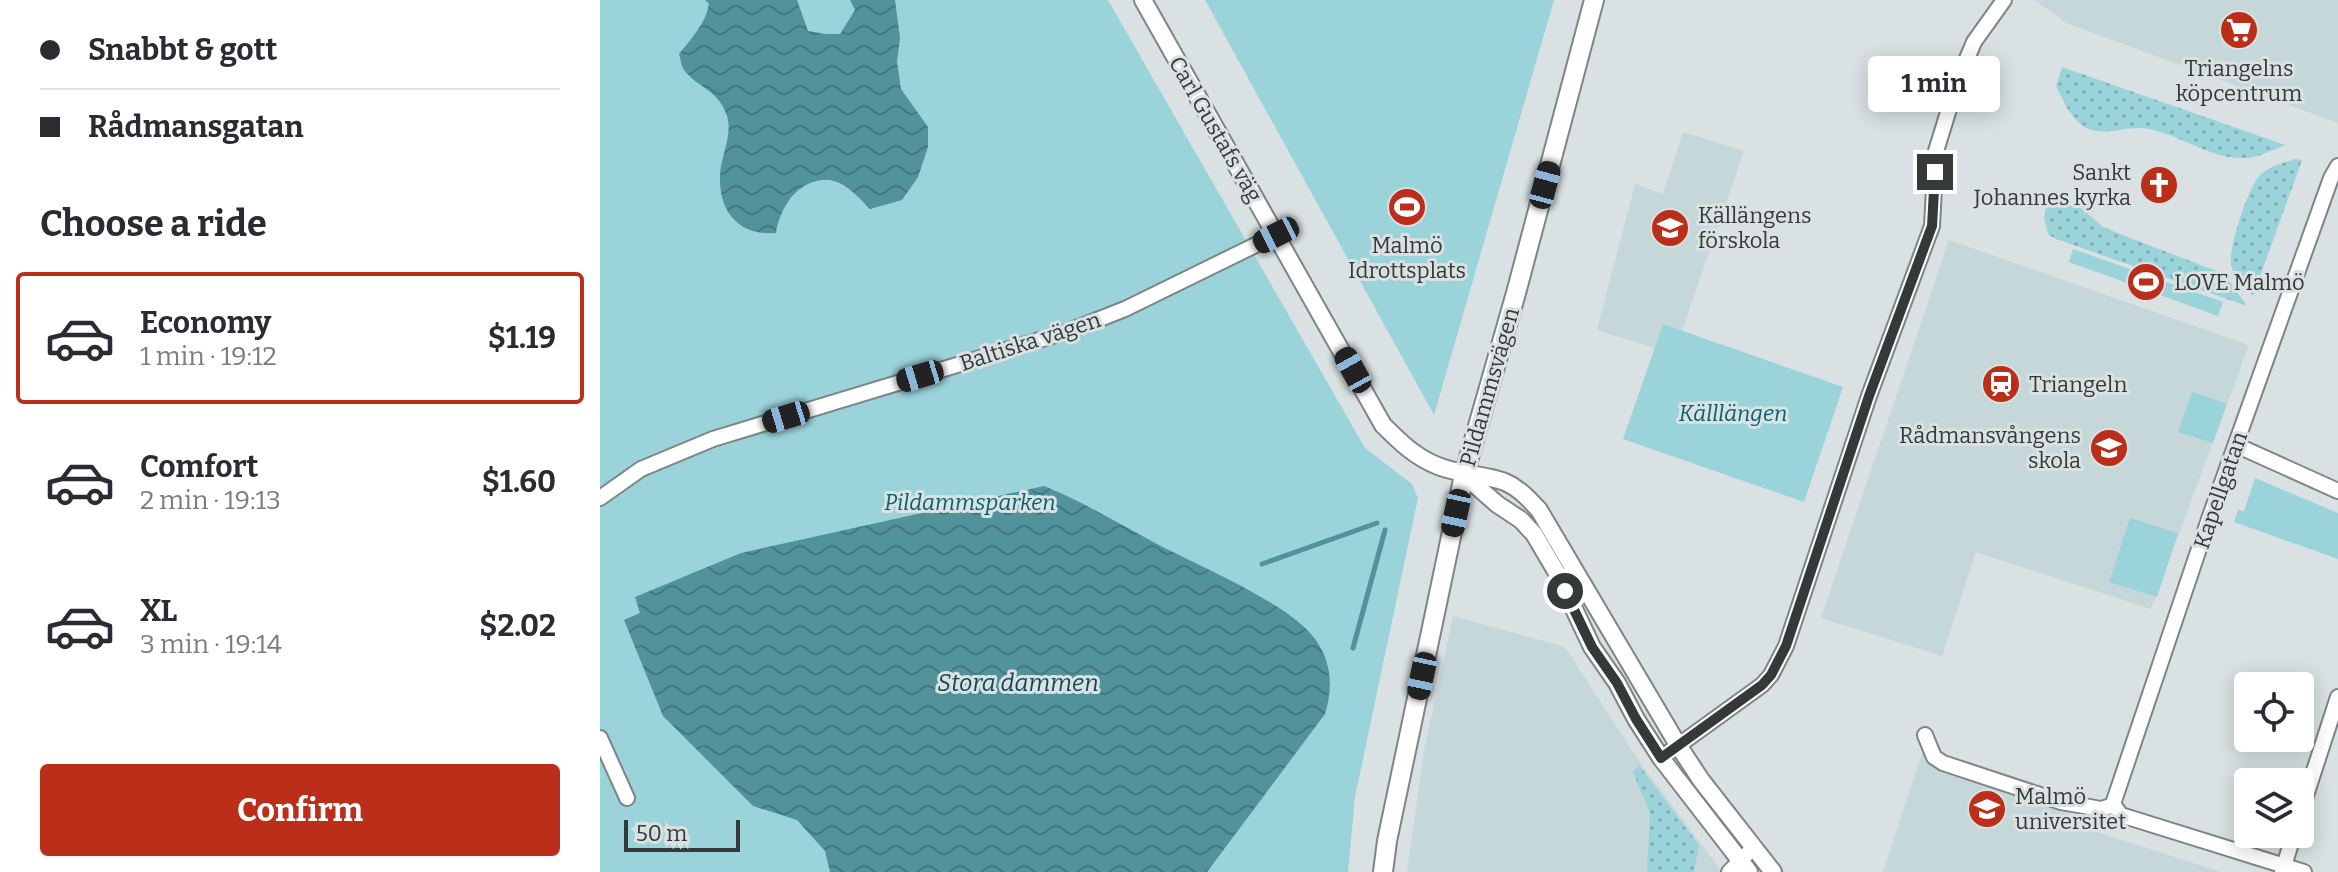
<!DOCTYPE html>
<html lang="en">
<head>
<meta charset="utf-8">
<style>
  :root { --surface:#fff; --page:#f2f2f3; --text:#2b2b33; --muted:#7c7c81; --line:#e1e1e2; --accent:#bb2e1a }
  body { margin:0; font-family:Bitter,serif; background:var(--page); color:var(--text); height:100vh; display:flex; flex-direction:column; font-size:30px; white-space:nowrap }
  * { box-sizing:border-box; margin:0 }
  p { font-size:26px; color:var(--muted) }
  .icon { flex:none; width:44px; height:44px; fill:none; stroke:currentColor; stroke-width:2; stroke-linecap:round; stroke-linejoin:round }
  .map { position:relative; flex:1; overflow:hidden }
  .panel { display:flex; flex-direction:column; background:var(--surface); width:600px }
  .panel>* { flex:none }
  .top-card { display:grid; align-content:center; height:176px; padding:0 40px; background:var(--surface) }
  .tools { position:absolute; left:1634px; top:672px; display:grid; gap:16px }
  .tools a { display:grid; place-items:center; width:80px; height:80px; border-radius:8px; background:var(--surface); box-shadow:0 4px 20px #0003; font-size:40px }
  .scale { position:absolute; left:24px; bottom:20px; width:116px; box-sizing:border-box; padding-left:8px; border:4px solid #353939; border-top:0; font-size:22px; line-height:28px; white-space:nowrap; color:#353939; -webkit-text-stroke:6px #d9e1e2; paint-order:stroke }
  .end { position:absolute; width:36px; height:36px; margin:-18px; border:10px solid #353939; background:#fff; box-shadow:0 0 0 4px #fff }
  .from { border-radius:50% }
  .bubble { position:absolute; height:56px; border-radius:8px; background:var(--surface); box-shadow:0 4px 20px #0003; font-size:26px; font-weight:700; line-height:56px; text-align:center }
  .car { position:absolute; width:24px; height:48px; margin:-24px -12px; border-radius:10px; box-shadow:0 0 6px 2px #0007; background:linear-gradient(#222 24%,#8ab4d8 0 40%,#222 0 76%,#8ab4d8 0 86%,#222 0) }
  .top-card b { display:flex; align-items:center; gap:28px; height:76px; font-size:30px }
  .top-card b+b { border-top:2px solid var(--line) }
  .top-card i { width:20px; height:20px; background:var(--text) }
  ul { padding:0; list-style:none }
  li { display:flex; align-items:center; gap:24px; height:132px; margin:0 16px 12px; padding:0 24px; border:4px solid transparent; border-radius:8px }
  li div { flex:1 }
  li b { display:block; font-size:30px }
  li em { font-style:normal; font-weight:700 }
  li.on { border-color:var(--accent) }
  li>.icon { width:72px; height:72px; stroke-width:1.5 }
  h2 { padding:0 40px; font-size:36px; line-height:96px }
  .cta { display:flex; gap:16px; margin-top:auto; padding:16px 40px }
  .cta a { flex:1; height:92px; border-radius:8px; background:var(--accent); color:#fff; font-size:32px; font-weight:700; line-height:92px; text-align:center }
  main { display:flex; flex:1; min-height:0 }
  .map>svg:first-child { display:block }
</style>
</head>
<body>
<main>
<section class="panel">
<div class="top-card">
<b><i class="from"></i>Snabbt &amp; gott</b>
<b><i></i>Rådmansgatan</b>
</div>
<h2>Choose a ride</h2>
<ul>
<li class="on"><svg class="icon" aria-label="car" viewBox="0 0 24 24"><path d="M5 17H2v-5l4-1 3-4h7l3 4 3 1v5h-3M9 17h6M6 11h13"/><circle cx="7" cy="17" r="2"/><circle cx="17" cy="17" r="2"/></svg><div><b>Economy</b><p>1 min · 19:12</p></div><em>$1.19</em></li>
<li><svg class="icon" aria-label="car" viewBox="0 0 24 24"><path d="M5 17H2v-5l4-1 3-4h7l3 4 3 1v5h-3M9 17h6M6 11h13"/><circle cx="7" cy="17" r="2"/><circle cx="17" cy="17" r="2"/></svg><div><b>Comfort</b><p>2 min · 19:13</p></div><em>$1.60</em></li>
<li><svg class="icon" aria-label="car" viewBox="0 0 24 24"><path d="M5 17H2v-5l4-1 3-4h7l3 4 3 1v5h-3M9 17h6M6 11h13"/><circle cx="7" cy="17" r="2"/><circle cx="17" cy="17" r="2"/></svg><div><b>XL</b><p>3 min · 19:14</p></div><em>$2.02</em></li>
</ul>
<div class="cta"><a>Confirm</a></div>
</section>
<div class="map">
<svg width="1738" height="872" viewBox="0 0 1738 872">
  <defs>
    <pattern id="grass-dots" width="8" height="8" patternUnits="userSpaceOnUse" patternTransform="scale(2)"><rect width="8" height="8" fill="#9bd3db"/><path d="M2 2h.1M6 6h.1" fill="none" stroke="#7facb3" stroke-width="1.8" stroke-linecap="round"/></pattern>
    <pattern id="water-waves" width="16" height="10" patternUnits="userSpaceOnUse" patternTransform="scale(2)"><rect width="16" height="10" fill="#52929b"/><path d="M0 5q4-4 8 0t8 0" fill="none" stroke="#45787f"/></pattern>
  </defs>
  <rect width="100%" height="100%" fill="#d9e1e2"/>
  <!-- built -->
  <g fill="#c5d7d9">
    <path d="M1435 0H1738V123L1466 23Z"/>
    <path d="M1083 132 1144 151 1082 331 1063 324 1055 348 997 330 1035 184 1063 194Z"/>
    <path d="M1349 240 1649 345 1551 609 1376 552 1342 656 1221 618Z"/>
    <path d="M853 616 965 647 1041 764 1122 872H807L824 750Z"/>
    <path d="M1324 748 1474 796 1466 822 1621 872H1283Z"/>
  </g>
  <!-- grass -->
  <g fill="url(#grass-dots)">
    <path d="M1462 67 1685 145C1672 150 1658 158 1644 158 1614 160 1579 135 1550 129 1528 124 1504 139 1483 126 1471 118 1462 99 1456 86Z"/>
    <path d="M1695 159 1702 160 1653 296C1646 287 1633 276 1631 265 1628 249 1649 185 1660 175 1670 166 1683 163 1695 159Z"/>
    <path d="M1454 202 1481 208 1503 227 1525 236 1619 272 1628 280 1647 306 1456 239 1448 234 1444 219 1446 208Z"/>
    <path d="M1039 765 1099 845 1094 872H1047L1050 813 1033 772Z"/>
  </g>
  <!-- green -->
  <g fill="#9bd3db">
    <path d="M0 0H508L765 448 812 484 818 498 755 797 748 872H0Z"/>
    <path d="M605 0H954L834 415Z"/>
    <path d="M1473 249 1623 302 1618 316 1469 262Z"/>
    <path d="M1063 324 1243 387 1204 502 1023 439Z"/>
    <path d="M1592 392 1627 404 1613 443 1578 432Z"/>
    <path d="M1655 478 1738 513V559L1634 522 1638 510 1644 511Z"/>
    <path d="M1530 518 1578 533 1557 597 1509 582Z"/>
  </g>
  <!-- water -->
  <g fill="url(#water-waves)">
    <path d="M105 0C135 0 166 0 197 0L208 31 226 34H240L255 10 250 0H295L300 38 297 62 301 89 328 127V147L318 177 302 200 270 209C260 199 246 182 229 180 198 178 180 207 176 233 140 236 119 213 120 177 120 156 133 137 127 116 118 89 98 88 85 71 81 67 81 59 79 54 91 39 106 23 109 4Z"/>
    <path d="M444 486C484 502 521 525 559 545 599 566 690 604 715 639 732 662 733 688 725 714L607 872H230L225 851 197 820 153 806 63 716 24 620 40 613 35 597 141 553Z"/>
  </g>
  <g fill="none" stroke-linecap="round" stroke-linejoin="round">
    <!-- stream -->
    <g stroke="#52929b" stroke-width="5">
      <path d="M662 564 777 523"/>
      <path d="M753 648 785 530"/>
    </g>
    <!-- minor casing -->
    <g stroke="#7d8586" stroke-width="18">
      <g id="minor">
        <path d="M1636 445 1738 491"/>
        <path d="M0 498 41 469 113 439 469 331 525 309 676 235"/>
        <path d="M1325 735 1334 757 1343 763 1461 802 1501 809 1514 805"/>
        <path d="M0 738 27 798"/>
        <path d="M1061 758 1162 685 1171 675 1186 646 1269 396 1332 226 1336 151 1358 80 1374 42 1404 0"/>
        <path d="M1700 814 1738 697"/>
        <path d="M1129 872 1153 848"/>
        <path d="M1682 872 1694 834"/>
        <path d="M1704 872 1521 815 1513 804 1609 519 1731 178 1738 166"/>
      </g>
    </g>
    <!-- tertiary casing -->
    <g stroke="#7d8586" stroke-width="20">
      <g id="tertiary">
        <path d="M543 0 783 425C800 442 815 457 838 466 860 475 884 474 905 482 919 488 929 499 939 510L1078 745 1101 780 1173 872"/>
        <path d="M865 476 897 504 921 520 934 534 957 573 992 647 1017 683 1036 719 1061 758 1149 872"/>
      </g>
    </g>
    <!-- secondary casing -->
    <g stroke="#7d8586" stroke-width="22">
      <path id="secondary" d="M783 872 787 841 864 475 916 293 994 0"/>
    </g>
    <!-- minor -->
    <use href="#minor" stroke="#fff" stroke-width="14"/>
    <!-- tertiary -->
    <use href="#tertiary" stroke="#fff" stroke-width="16"/>
    <!-- secondary -->
    <use href="#secondary" stroke="#fff" stroke-width="18"/>
  </g>
  <g fill="none" stroke-linecap="round" stroke-linejoin="round">
    <!-- route -->
    <path stroke="#353939" stroke-width="10" d="M965 591 992 647 1017 683 1036 719 1061 758 1162 685 1171 675 1186 646 1269 396 1332 226 1335 172"/>
  </g>
  <!-- icons -->
  <defs>
    <g id="supermarket-disc" transform="scale(2)"><circle r="9.5" fill="#bb2e1a" stroke="#d9e1e2"/><path d="M-6-5.5h2.5l.6 2H6L4.5 2H-2.5L-4.4-4H-6ZM-1.5 3.2a1.3 1.3 0 1 0 .1 0ZM3 3.2a1.3 1.3 0 1 0 .1 0Z" fill="#fff"/></g>
    <g id="church-disc" transform="scale(2)"><circle r="9.5" fill="#bb2e1a" stroke="#d9e1e2"/><path d="M-1.2-6h2.4v3.5h3.3v2.4h-3.3V6h-2.4V-.1h-3.3v-2.4h3.3Z" fill="#fff"/></g>
    <g id="stadium-disc" transform="scale(2)"><circle r="9.5" fill="#bb2e1a" stroke="#d9e1e2"/><path d="M0-5a6.5 5 0 1 0 0 10a6.5 5 0 1 0 0-10ZM-3.5-1.8h7v3.6h-7Z" fill="#fff"/></g>
    <g id="school-disc" transform="scale(2)"><circle r="9.5" fill="#bb2e1a" stroke="#d9e1e2"/><path d="M0-5L7-2L0 1L-7-2ZM-4 1L0 2.5L4 1V4Q0 6-4 4Z" fill="#fff"/></g>
    <g id="station-disc" transform="scale(2)"><circle r="9.5" fill="#bb2e1a" stroke="#d9e1e2"/><path d="M-3-6H3Q5-6 5-4V2Q5 4 3 4L4.5 6H3L1.5 4h-3L-3 6H-4.5L-3 4Q-5 4-5 2V-4Q-5-6-3-6ZM-3.5-4v3h7v-3ZM-3.5 1v1.5H-2V1ZM2 1v1.5H3.5V1Z" fill="#fff"/></g>
    <g id="university-disc" transform="scale(2)"><circle r="9.5" fill="#bb2e1a" stroke="#d9e1e2"/><path d="M0-5L7-2L0 1L-7-2ZM-4 1L0 2.5L4 1V4Q0 6-4 4Z" fill="#fff"/></g>
  </defs>
  <g fill-rule="evenodd">
    <use href="#supermarket-disc" x="1639" y="30"/>
    <use href="#church-disc" x="1559" y="185"/>
    <use href="#stadium-disc" x="807" y="207"/>
    <use href="#school-disc" x="1070" y="228"/>
    <use href="#stadium-disc" x="1546" y="282"/>
    <use href="#station-disc" x="1401" y="384"/>
    <use href="#school-disc" x="1509" y="448"/>
    <use href="#university-disc" x="1387" y="809"/>
  </g>
  <g text-anchor="middle" stroke-width="6" stroke-linejoin="round" paint-order="stroke">
    <!-- poi labels -->
    <g font-size="22" fill="#353939" stroke="#d9e1e2" text-anchor="start">
      <text x="1639" y="76" text-anchor="middle">Triangelns<tspan x="1639" dy="25">köpcentrum</tspan></text>
      <text x="1531" y="180" text-anchor="end">Sankt<tspan x="1531" dy="25">Johannes kyrka</tspan></text>
      <text x="1098" y="223">Källängens<tspan x="1098" dy="25">förskola</tspan></text>
      <text x="807" y="253" text-anchor="middle">Malmö<tspan x="807" dy="25">Idrottsplats</tspan></text>
      <text x="1574" y="290">LOVE Malmö</text>
      <text x="1429" y="392">Triangeln</text>
      <text x="1481" y="443" text-anchor="end">Rådmansvångens<tspan x="1481" dy="25">skola</tspan></text>
      <text x="1415" y="804">Malmö<tspan x="1415" dy="25">universitet</tspan></text>
    </g>
    <!-- street labels -->
    <g font-size="22" fill="#353939" stroke="#d9e1e2">
      <text transform="translate(616 129) rotate(60)" y="8">Carl Gustafs väg</text>
      <text transform="translate(430 341) rotate(-18)" y="8">Baltiska vägen</text>
      <text transform="translate(889 387) rotate(-74)" y="8">Pildammsvägen</text>
      <text transform="translate(1620 490) rotate(-71)" y="8">Kapellgatan</text>
    </g>
    <!-- park labels -->
    <g font-size="22" font-style="italic" fill="#04626d" stroke="#d9e1e2">
      <text x="1133" y="421">Källlängen</text>
      <text x="370" y="510">Pildammsparken</text>
    </g>
    <!-- water labels -->
    <g font-size="24" font-style="italic" fill="#114a52" stroke="#d9e1e2">
      <text x="418" y="691">Stora dammen</text>
    </g>
  </g>
</svg>
<div class="tools">
<a><svg class="icon" aria-label="locate" viewBox="0 0 24 24"><circle cx="12" cy="12" r="6"/><path d="M12 2v4M12 18v4M2 12h4M18 12h4"/></svg></a>
<a><svg class="icon" aria-label="layers" viewBox="0 0 24 24"><path d="M12 4l9 5-9 5-9-5zM3 14l9 5 9-5"/></svg></a>
</div>
<div class="scale">50 m</div>
<i class="end from" style="left:965px;top:591px"></i>
<i class="end" style="left:1335px;top:172px"></i>
<div class="bubble" style="left:1268px;top:56px;width:132px">1 min</div>
<i class="car" style="left:945px;top:185px;rotate:15deg"></i>
<i class="car" style="left:676px;top:235px;rotate:243deg"></i>
<i class="car" style="left:753px;top:370px;rotate:331deg"></i>
<i class="car" style="left:320px;top:376px;rotate:253deg"></i>
<i class="car" style="left:186px;top:417px;rotate:253deg"></i>
<i class="car" style="left:856px;top:513px;rotate:192deg"></i>
<i class="car" style="left:822px;top:676px;rotate:192deg"></i>
</div>
</main>
</body>
</html>
